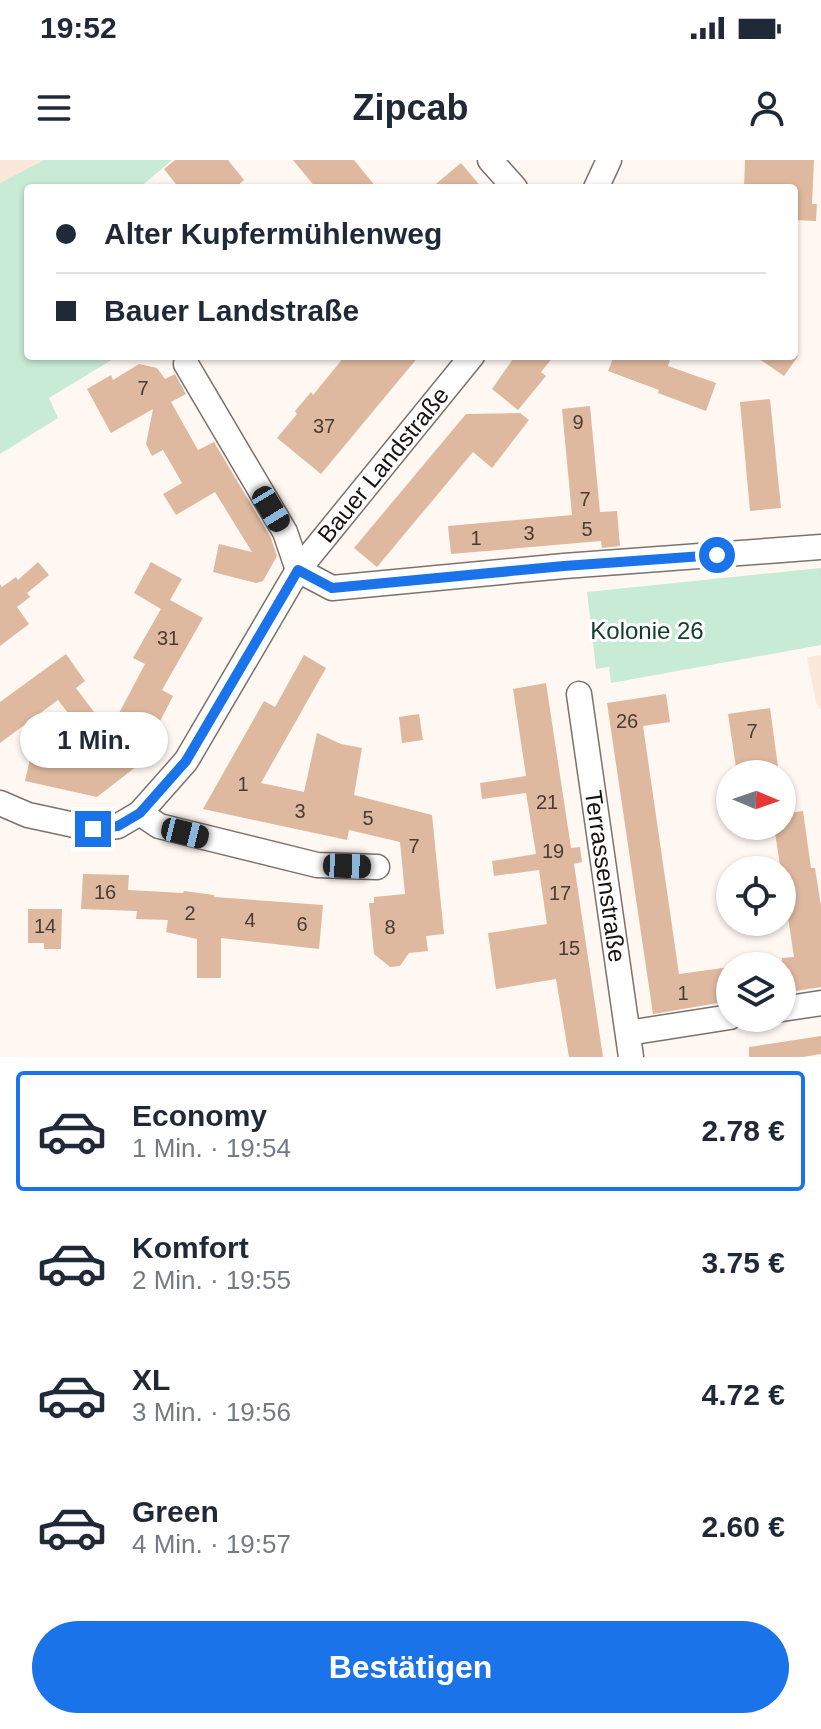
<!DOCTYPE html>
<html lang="de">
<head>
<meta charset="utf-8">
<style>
  :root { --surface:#fff; --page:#f2f2f3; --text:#1f2937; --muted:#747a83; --line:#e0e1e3; --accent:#1a73e8 }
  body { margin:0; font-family:Arial,sans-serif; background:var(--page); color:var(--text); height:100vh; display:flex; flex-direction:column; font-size:30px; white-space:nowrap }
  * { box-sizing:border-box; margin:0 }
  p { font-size:26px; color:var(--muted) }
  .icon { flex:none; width:44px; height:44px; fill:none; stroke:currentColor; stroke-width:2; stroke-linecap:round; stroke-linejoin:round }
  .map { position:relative; height:897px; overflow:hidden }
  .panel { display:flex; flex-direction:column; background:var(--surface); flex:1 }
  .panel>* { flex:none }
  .guide { position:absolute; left:24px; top:24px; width:774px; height:176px; border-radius:8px; box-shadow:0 2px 6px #0004; display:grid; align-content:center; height:176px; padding:0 32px; background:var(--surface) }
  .needle { width:52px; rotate:92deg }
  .buttons { position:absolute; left:716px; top:600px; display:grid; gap:16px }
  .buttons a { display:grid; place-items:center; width:80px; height:80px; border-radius:50%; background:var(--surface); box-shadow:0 2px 6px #0004; font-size:40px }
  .end { position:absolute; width:36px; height:36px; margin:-18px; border:10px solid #1a73e8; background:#fff; box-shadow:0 0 0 4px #fff }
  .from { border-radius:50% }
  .bubble { position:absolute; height:56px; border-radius:28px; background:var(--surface); box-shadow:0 2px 6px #0004; font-size:26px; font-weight:600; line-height:56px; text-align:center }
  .car { position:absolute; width:24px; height:48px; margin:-24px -12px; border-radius:10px; box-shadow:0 0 6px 2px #0007; background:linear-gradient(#222 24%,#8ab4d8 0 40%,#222 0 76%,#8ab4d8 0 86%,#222 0) }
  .guide b { display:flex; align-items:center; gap:28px; height:76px; font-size:30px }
  .guide b+b { border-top:2px solid var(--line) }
  .guide i { width:20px; height:20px; background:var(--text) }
  ul { padding:14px 0 0; list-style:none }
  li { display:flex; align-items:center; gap:24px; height:120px; margin:0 16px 12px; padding:0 16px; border:4px solid transparent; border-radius:8px }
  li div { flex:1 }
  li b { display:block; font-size:30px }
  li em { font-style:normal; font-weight:600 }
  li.selected { border-color:var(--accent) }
  li>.icon { width:72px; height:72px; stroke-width:1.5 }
  .primary-button { display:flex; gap:16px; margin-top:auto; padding:16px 32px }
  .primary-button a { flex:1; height:92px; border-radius:48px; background:var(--accent); color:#fff; font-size:32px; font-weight:600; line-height:92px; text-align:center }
  .status { display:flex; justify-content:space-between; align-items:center; height:56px; padding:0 40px; background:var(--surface); direction:ltr }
  .status svg { height:22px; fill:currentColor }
  header { display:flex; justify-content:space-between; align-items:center; height:104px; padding:0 32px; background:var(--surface); font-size:36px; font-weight:600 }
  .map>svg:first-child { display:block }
</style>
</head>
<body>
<div class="status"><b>19:52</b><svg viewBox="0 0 49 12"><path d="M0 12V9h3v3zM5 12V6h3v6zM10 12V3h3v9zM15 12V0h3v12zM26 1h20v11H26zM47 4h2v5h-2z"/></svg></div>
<header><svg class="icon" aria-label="menu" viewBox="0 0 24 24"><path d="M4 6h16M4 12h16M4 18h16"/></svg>Zipcab<svg class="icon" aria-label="person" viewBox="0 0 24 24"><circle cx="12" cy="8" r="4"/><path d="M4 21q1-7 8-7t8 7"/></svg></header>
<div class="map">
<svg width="821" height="897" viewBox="0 0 821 897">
  <rect width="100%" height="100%" fill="#fff7f2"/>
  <!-- built -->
  <g fill="#fbe8db">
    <path d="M0 0H44L0 23Z"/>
    <path d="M821 495V550L816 542 807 497Z"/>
  </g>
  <!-- green -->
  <g fill="#c8ebd5">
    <path d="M44 0H172L139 28H28V196H118L49 238 58 258 0 294V23Z"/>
    <path d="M821 408V485L611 523 609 507 596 509 587 432Z"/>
  </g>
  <!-- building -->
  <g fill="#deb99f">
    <path d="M175 0H228L244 20 235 28H179L164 9Z"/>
    <path d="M293 0H354L377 28H316Z"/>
    <path d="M745 0H814L812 44H817L816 61 795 60 794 28H744Z"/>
    <path d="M461 3 482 28H431Z"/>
    <path d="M345 196H419L321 314 277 278 297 254 295 251 311 232 313 235Z"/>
    <path d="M515 196H554L541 212 546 216 518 250 492 229Z"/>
    <path d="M614 196H659L670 200 668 206 716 223 706 251 658 233 659 230 608 211Z"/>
    <path d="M755 196H798L784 216Z"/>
    <path d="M139 204 157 208 165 219 175 214 186 234 171 242 198 290 214 282 271 378 277 396 263 421 256 423 213 412 219 384 252 392 215 332 176 355 163 334 182 323 163 290 152 296 146 284 153 249 111 273 87 229 111 215 113 220Z"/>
    <path d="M770 239 781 348 750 351 740 242Z"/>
    <path d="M590 246 600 352 617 351 620 386 602 388 601 381 451 394 448 366 572 355 562 249Z"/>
    <path d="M520 253 529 260 492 308 473 292 377 407 354 388 466 254Z"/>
    <path d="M38 402 49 415 27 433 30 437 17 447 29 464 0 486V424L2 427 16 417 18 420Z"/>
    <path d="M151 402 182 419 170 440 203 458 162 530 173 536 137 606 97 637 25 621 34 581 102 597 58 540 0 583V542L66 494 85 521 76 528 109 572 145 504 133 498 161 449 134 433Z"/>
    <path d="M304 495 326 508 261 623 304 632 317 573 341 584 362 588 354 635 432 655 444 774 426 776 428 791 409 793 400 806 390 807 374 794 369 743H374V737L405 734 400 682 349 670 347 680 203 649 264 541 275 547Z"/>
    <path d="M546 523 571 688 580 687 582 702 574 704 603 897H569L556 819 496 829 488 773 547 764 539 710 494 716 492 701 536 694 526 633 482 639 480 623 526 616 513 529Z"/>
    <path d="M666 534 670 562 643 566 679 814 730 807V841L653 854 607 543Z"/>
    <path d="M770 548 779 614H737L728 554Z"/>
    <path d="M419 554 423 580 402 583 399 557Z"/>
    <path d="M803 651 811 708H815L821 746V827L782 833V798L794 797 774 666H782V654Z"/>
    <path d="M83 714 129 715 128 730 183 733 184 731 214 735V737L323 745 319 789 221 778V818H197V779L166 772 168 760 136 759 137 751 81 749Z"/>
    <path d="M28 749H62L61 789H44V783H28Z"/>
    <path d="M821 876V894L803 897H749V887Z"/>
  </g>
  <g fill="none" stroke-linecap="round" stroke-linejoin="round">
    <!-- minor casing -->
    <g stroke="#7d726b" stroke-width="27">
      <g id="minor">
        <path d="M490 0 515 28"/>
        <path d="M596 28 609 0"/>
        <path d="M186 204 285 372 298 410"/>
        <path d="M298 410 332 428 564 406 821 387"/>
        <path id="s1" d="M579 534 631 897"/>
        <path id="s2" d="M0 643 28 655 93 669 118 666 140 653 186 601 298 410 472 196"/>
        <path d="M140 653 159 666 317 705 377 707"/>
        <path d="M782 849 821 843"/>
        <path d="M628 873 730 857"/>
      </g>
    </g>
    <!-- minor -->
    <use href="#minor" stroke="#fff" stroke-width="24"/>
  </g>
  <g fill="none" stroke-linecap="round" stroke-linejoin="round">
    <!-- route -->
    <path stroke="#1a73e8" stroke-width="10" d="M93 669 118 666 140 653 186 601 298 410 332 428 564 406 717 395"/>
  </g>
  <g text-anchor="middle" stroke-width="6" stroke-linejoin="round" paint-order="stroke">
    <!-- number labels -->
    <g font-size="20" fill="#483c33">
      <text x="143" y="235">7</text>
      <text x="578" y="269">9</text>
      <text x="324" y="273">37</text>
      <text x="585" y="346">7</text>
      <text x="587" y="376">5</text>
      <text x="529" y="380">3</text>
      <text x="476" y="385">1</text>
      <text x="168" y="485">31</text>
      <text x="627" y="568">26</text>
      <text x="752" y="578">7</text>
      <text x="243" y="631">1</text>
      <text x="547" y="649">21</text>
      <text x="300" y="658">3</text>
      <text x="368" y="665">5</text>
      <text x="414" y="693">7</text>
      <text x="553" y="698">19</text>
      <text x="105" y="739">16</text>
      <text x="560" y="740">17</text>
      <text x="190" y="760">2</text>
      <text x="250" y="767">4</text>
      <text x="302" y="771">6</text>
      <text x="45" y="773">14</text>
      <text x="390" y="774">8</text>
      <text x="569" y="795">15</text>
      <text x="683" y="840">1</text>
    </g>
    <!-- street labels -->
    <g font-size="24" fill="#16120f" stroke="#fff">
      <text dy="8" stroke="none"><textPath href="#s2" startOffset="574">Bauer Landstraße</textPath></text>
      <text dy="8" stroke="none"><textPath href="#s1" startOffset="184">Terrassenstraße</textPath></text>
    </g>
    <!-- park labels -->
    <g font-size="24" fill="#104229" stroke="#fff">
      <text x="647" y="479">Kolonie 26</text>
    </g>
  </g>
</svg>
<div class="buttons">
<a><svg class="needle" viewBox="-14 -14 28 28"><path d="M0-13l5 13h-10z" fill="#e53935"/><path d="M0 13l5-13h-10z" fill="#747a83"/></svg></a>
<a><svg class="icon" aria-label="locate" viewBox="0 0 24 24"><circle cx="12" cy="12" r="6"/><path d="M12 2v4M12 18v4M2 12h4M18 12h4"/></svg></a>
<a><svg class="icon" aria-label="layers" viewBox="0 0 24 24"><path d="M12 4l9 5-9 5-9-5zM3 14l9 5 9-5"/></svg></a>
</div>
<i class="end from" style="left:717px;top:395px"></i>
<i class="end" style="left:93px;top:669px"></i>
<div class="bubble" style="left:20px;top:552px;width:148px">1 Min.</div>
<i class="car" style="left:271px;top:349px;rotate:149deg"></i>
<i class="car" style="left:185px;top:673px;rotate:104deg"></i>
<i class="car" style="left:347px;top:706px;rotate:92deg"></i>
<div class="guide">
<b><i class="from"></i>Alter Kupfermühlenweg</b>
<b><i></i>Bauer Landstraße</b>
</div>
</div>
<section class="panel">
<ul>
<li class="selected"><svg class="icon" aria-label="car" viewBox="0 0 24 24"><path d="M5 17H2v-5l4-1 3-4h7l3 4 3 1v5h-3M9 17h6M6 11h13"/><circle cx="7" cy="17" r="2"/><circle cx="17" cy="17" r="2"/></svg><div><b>Economy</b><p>1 Min. · 19:54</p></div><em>2.78 €</em></li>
<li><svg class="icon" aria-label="car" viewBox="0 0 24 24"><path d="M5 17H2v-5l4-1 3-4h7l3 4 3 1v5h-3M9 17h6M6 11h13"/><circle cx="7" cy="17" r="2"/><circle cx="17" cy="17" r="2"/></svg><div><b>Komfort</b><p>2 Min. · 19:55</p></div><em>3.75 €</em></li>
<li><svg class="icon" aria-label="car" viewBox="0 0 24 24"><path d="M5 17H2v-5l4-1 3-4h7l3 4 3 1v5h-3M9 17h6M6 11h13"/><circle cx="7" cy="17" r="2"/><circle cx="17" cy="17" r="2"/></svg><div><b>XL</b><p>3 Min. · 19:56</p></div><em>4.72 €</em></li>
<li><svg class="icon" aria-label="car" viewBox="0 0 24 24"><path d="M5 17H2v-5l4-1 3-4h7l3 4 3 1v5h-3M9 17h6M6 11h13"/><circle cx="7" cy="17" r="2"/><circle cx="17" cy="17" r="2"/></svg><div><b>Green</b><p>4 Min. · 19:57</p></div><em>2.60 €</em></li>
</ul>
<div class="primary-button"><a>Bestätigen</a></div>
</section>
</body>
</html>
